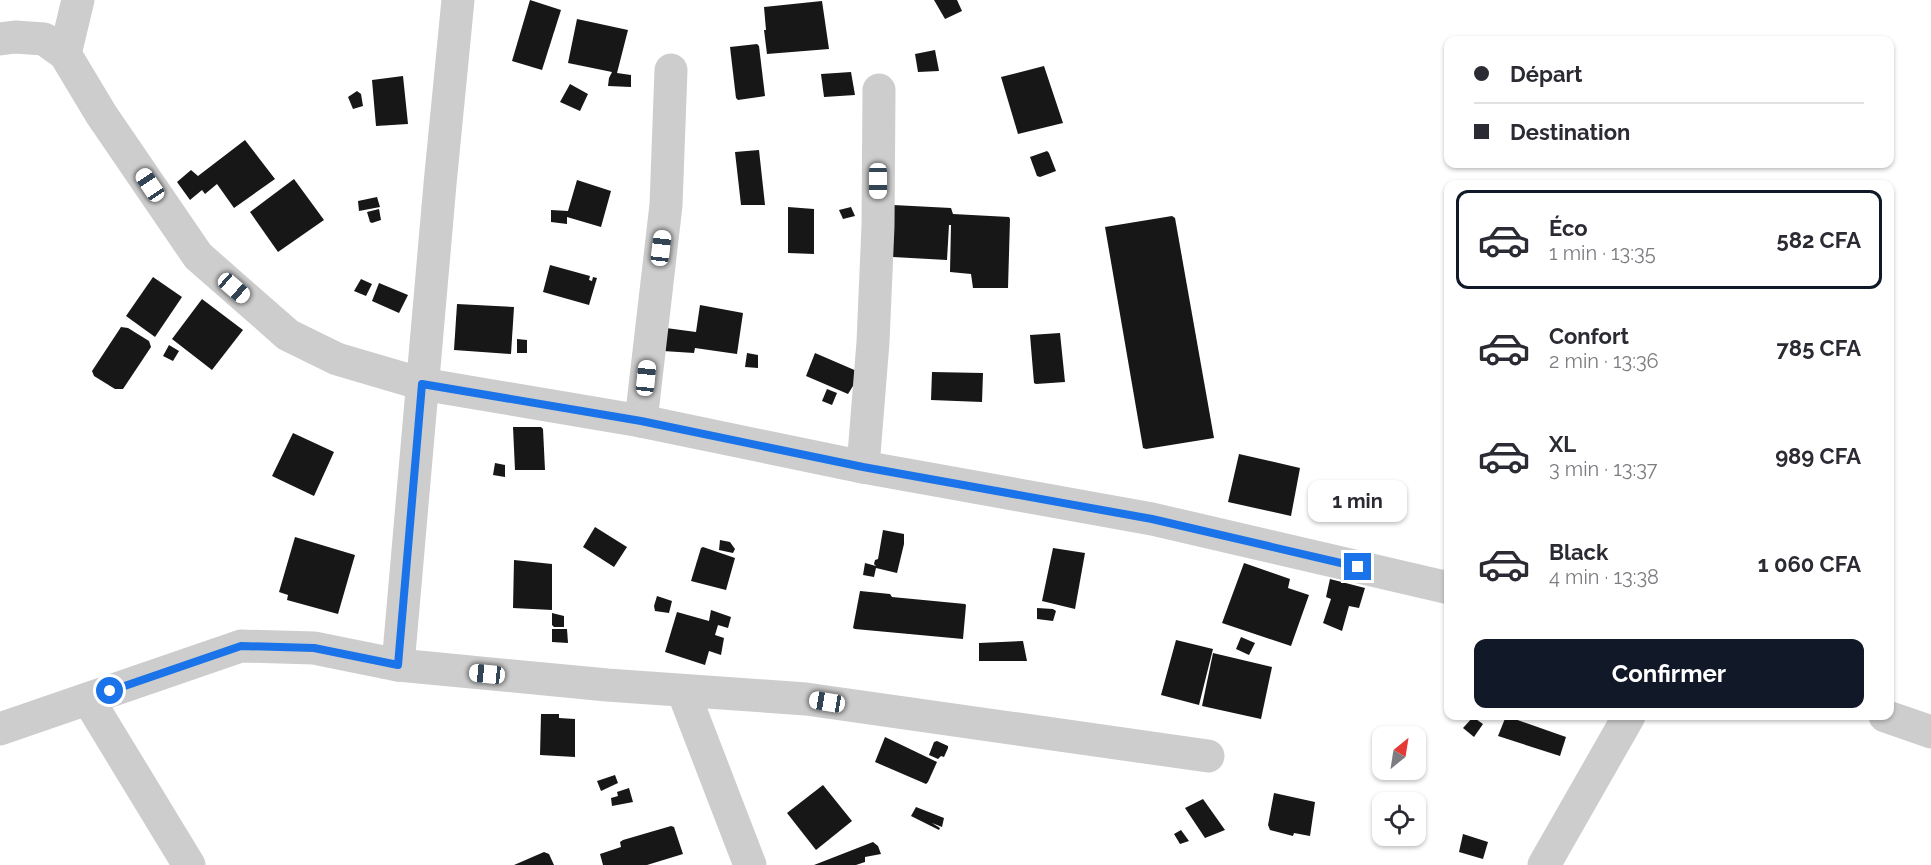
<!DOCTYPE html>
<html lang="fr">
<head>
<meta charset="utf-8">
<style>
  :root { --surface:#fff; --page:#f7f7f7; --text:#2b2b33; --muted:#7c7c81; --line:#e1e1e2; --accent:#111827 }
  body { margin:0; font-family:Raleway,sans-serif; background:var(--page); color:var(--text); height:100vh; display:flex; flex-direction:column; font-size:22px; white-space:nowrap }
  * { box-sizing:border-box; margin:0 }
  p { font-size:20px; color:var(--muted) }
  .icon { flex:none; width:33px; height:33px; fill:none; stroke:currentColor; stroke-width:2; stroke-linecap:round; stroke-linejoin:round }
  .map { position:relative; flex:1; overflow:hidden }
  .sheet { position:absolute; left:1444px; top:180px; width:450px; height:540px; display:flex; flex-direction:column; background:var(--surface); border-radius:12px; box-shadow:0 2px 4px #0004 }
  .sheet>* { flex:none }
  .hud { position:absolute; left:1444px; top:36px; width:450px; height:132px; border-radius:12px; box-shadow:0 2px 4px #0004; display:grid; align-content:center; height:132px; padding:0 30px; background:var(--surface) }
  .needle { width:39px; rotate:30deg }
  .controls { position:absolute; left:1372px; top:726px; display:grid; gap:12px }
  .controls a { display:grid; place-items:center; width:54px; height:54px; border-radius:12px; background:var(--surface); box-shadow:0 2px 4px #0004; font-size:30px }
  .end { position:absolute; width:27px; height:27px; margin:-14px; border:8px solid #1a73e8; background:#fff; box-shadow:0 0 0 3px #fff }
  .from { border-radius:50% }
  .bubble { position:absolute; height:42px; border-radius:12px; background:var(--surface); box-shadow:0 2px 4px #0004; font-size:20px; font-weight:700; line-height:42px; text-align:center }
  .car { position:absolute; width:18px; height:36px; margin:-18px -9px; border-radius:8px; box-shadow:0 0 4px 2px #0007; background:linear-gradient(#fff 24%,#345 0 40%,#fff 0 76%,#345 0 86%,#fff 0) }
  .hud b { display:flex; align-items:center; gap:21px; height:57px; font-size:22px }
  .hud b+b { border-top:2px solid var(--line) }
  .hud i { width:15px; height:15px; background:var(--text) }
  ul { padding:10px 0 0; list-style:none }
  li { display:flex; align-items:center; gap:18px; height:99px; margin:0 12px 9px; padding:0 18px; border:3px solid transparent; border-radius:12px }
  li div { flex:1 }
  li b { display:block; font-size:22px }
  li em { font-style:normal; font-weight:700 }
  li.active { border-color:var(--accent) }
  li>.icon { width:54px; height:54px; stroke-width:1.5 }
  .primary-button { display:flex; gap:12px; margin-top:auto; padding:12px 30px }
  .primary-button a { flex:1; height:69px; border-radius:12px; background:var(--accent); color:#fff; font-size:24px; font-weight:700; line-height:69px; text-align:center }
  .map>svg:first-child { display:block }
</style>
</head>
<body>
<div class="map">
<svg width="1931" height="865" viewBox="0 0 1931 865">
  <rect width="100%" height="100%" fill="#fff"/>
  <!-- building -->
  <g fill="#171717">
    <path d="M530 0 561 10 542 70 512 61Z"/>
    <path d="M934 0H957L962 11 945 19Z"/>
    <path d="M822 1 829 49 767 54 764 30H766L764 7Z"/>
    <path d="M577 19 628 30 617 73 631 75V87L608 86 609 78 612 72 568 63Z"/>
    <path d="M757 44 759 46 765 96 738 100 736 98 730 47Z"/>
    <path d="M935 50 939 71 918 72 915 54Z"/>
    <path d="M1044 66 1063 123 1018 134 1001 77Z"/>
    <path d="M851 72 855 95 824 97 821 74Z"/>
    <path d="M403 76 408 124 376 126 372 80Z"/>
    <path d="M570 84 588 94 580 111 560 102Z"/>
    <path d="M357 91 361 94 363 106 353 109 348 97Z"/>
    <path d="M245 140 275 179 234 208 217 184 205 194 202 190 190 200 177 182 191 170 198 176Z"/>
    <path d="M759 150 765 205H741L735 152Z"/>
    <path d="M1047 151 1049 153 1056 171 1040 177 1037 176 1030 157Z"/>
    <path d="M294 179 324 220 278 252 250 212Z"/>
    <path d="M577 180 611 191 601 227 567 217V224L551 222V210L568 211Z"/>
    <path d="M377 197 380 207 359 211 358 201Z"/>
    <path d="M893 205 951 208 953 214 1009 217 1010 219 1008 288H973L971 274 950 272 951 225H949L947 260 893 257Z"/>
    <path d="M788 207 814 209V254L788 253Z"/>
    <path d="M851 207 855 216 843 219 839 210Z"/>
    <path d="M379 209 381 220 372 223 370 222 367 212Z"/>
    <path d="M1172 216 1175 218 1214 438 1146 449 1143 448 1105 227Z"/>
    <path d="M550 265 590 276 589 280 592 281 593 277 597 278 589 305 543 292Z"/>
    <path d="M153 277 182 297 155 337 126 316Z"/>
    <path d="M361 279 372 284 366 296 354 291Z"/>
    <path d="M379 283 408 295 399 313 372 301Z"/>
    <path d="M202 299 243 330 212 370 172 339Z"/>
    <path d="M457 304 514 307 511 354 454 350Z"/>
    <path d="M700 305 743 313 737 354 695 348 694 353 663 351 666 328 696 332Z"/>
    <path d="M121 327 128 328 149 341 151 347 123 389H115L94 376 92 371Z"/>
    <path d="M1060 333 1065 382 1036 384 1034 383 1030 335Z"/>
    <path d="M517 339 527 340V353H517Z"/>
    <path d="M169 345 179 351 173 361 163 356Z"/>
    <path d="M747 353 758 355V368L745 367Z"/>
    <path d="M815 353 866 375 860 389 853 386 848 394 806 376Z"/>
    <path d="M932 372 983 373 982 402 931 400Z"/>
    <path d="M827 389 837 393 832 405 822 401Z"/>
    <path d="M513 427H541L543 429 545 470H515Z"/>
    <path d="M293 433 334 452 314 496 272 476Z"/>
    <path d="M1239 454 1300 468 1291 516 1228 502Z"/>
    <path d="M495 463 505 465V477L493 475Z"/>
    <path d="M595 527 627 547 614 567 583 547Z"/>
    <path d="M883 530 904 534V544L897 573 876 568 874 577 863 575 865 563 876 566 874 564 875 560 878 559Z"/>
    <path d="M295 537 355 555 338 614 287 600 288 595 279 592Z"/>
    <path d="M720 540 730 542 735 549 733 553 719 550Z"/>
    <path d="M703 547 735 558 726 590 691 581 701 548Z"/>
    <path d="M1053 548 1085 553 1075 609 1042 601Z"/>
    <path d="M514 560 552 564V610L513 608Z"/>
    <path d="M1244 563 1290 579 1288 588 1309 595 1291 646 1222 623Z"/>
    <path d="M1330 579 1365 588 1359 608 1349 606 1342 631 1323 623 1331 599 1326 597Z"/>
    <path d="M860 591 890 594 892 597 965 604 966 605 963 639 855 629 853 628Z"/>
    <path d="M657 596 672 601 669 613 655 611 654 606Z"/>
    <path d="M1037 608 1053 609 1056 611 1053 621 1037 619Z"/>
    <path d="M711 610 731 617 728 628 718 625 715 635 724 638 721 655 709 651 705 665 665 652 677 612 709 621Z"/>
    <path d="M552 613 564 616V627H554L552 625Z"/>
    <path d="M552 629H567L568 643 552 642Z"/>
    <path d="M1241 637 1255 643 1249 655 1236 649Z"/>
    <path d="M1176 640 1213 649 1199 705 1161 695Z"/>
    <path d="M1023 641 1027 661H979V643Z"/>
    <path d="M1213 653 1272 667 1261 719 1202 706Z"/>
    <path d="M541 714H559V718L575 719V757L540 755Z"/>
    <path d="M1506 716 1566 737 1560 756 1498 736Z"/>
    <path d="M1473 717 1483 724 1474 737 1463 728Z"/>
    <path d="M885 737 937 762 928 782 926 784 875 762Z"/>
    <path d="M937 741 948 746V748L944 757 941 756 938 759 929 755 934 742Z"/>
    <path d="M615 775 618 783 601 791 597 781Z"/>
    <path d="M823 785 852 821 816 850 787 813Z"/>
    <path d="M629 788 633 802 612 806 611 798 618 796 617 792Z"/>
    <path d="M1274 793 1315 802 1310 836 1294 833 1293 836 1270 830 1268 825Z"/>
    <path d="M1203 799 1225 830 1205 838 1185 808Z"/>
    <path d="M916 807 944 818 942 827 932 823 940 828 939 830 911 816Z"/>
    <path d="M671 826 674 827 683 854 647 865H603L600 854 621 847 620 842 623 840Z"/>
    <path d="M1181 830 1189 841 1180 844 1174 834Z"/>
    <path d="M1463 834 1488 842 1483 859 1459 852Z"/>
    <path d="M873 842 878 846 881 854 865 857V862L856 865H814Z"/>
    <path d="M544 852 549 854 554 865H514Z"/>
  </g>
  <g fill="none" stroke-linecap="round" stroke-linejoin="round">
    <!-- minor -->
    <g stroke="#cdcdcd" stroke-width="33">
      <path d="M458 0 440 184 398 665 607 685 806 699 1208 756"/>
      <path d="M0 39 15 37 44 39 65 54 101 114 198 256 288 335 337 359 422 384 641 421 863 467 1152 519 1449 588"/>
      <path d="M65 54 78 0"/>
      <path d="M641 421 666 205 671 70"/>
      <path d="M863 467 873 342 878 226 879 90"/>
      <path d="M683 691 750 865"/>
      <path d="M88 699 189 865"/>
      <path d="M1885 716 1931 732"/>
      <path d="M0 729 241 646 314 648 398 665"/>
      <path d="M1544 865 1629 716"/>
    </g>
  </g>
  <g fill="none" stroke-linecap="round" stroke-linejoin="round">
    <!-- route -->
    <path stroke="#1a73e8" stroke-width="8" d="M110 691 241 646 314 648 398 665 422 384 641 421 863 467 1152 519 1358 567"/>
  </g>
</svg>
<div class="controls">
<a><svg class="needle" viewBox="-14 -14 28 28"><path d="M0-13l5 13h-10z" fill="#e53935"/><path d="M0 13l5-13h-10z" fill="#7c7c81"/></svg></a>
<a><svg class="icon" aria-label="locate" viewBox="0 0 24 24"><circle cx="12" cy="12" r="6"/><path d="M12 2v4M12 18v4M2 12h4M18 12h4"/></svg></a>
</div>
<i class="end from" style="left:110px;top:691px"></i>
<i class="end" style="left:1358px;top:567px"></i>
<div class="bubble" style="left:1308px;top:480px;width:99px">1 min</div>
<i class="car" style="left:878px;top:181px;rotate:180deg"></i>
<i class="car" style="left:150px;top:185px;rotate:326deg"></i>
<i class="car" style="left:661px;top:248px;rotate:7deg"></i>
<i class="car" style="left:234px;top:288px;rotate:131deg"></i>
<i class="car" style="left:646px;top:378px;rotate:6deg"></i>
<i class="car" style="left:487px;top:674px;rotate:276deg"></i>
<i class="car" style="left:827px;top:702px;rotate:279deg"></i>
<div class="hud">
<b><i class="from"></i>Départ</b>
<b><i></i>Destination</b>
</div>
<section class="sheet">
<ul>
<li class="active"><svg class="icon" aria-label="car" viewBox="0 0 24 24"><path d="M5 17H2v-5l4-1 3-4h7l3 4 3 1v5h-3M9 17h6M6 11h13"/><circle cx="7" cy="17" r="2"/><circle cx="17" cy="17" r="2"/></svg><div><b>Éco</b><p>1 min · 13:35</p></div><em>582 CFA</em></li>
<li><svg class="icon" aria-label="car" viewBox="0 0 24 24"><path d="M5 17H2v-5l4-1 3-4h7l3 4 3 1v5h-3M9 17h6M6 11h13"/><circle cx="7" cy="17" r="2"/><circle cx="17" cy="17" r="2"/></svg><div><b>Confort</b><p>2 min · 13:36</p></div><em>785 CFA</em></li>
<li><svg class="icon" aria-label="car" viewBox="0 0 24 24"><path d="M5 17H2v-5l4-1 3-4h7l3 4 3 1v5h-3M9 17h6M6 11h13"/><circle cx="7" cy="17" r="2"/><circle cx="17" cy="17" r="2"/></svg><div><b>XL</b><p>3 min · 13:37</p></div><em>989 CFA</em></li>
<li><svg class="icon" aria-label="car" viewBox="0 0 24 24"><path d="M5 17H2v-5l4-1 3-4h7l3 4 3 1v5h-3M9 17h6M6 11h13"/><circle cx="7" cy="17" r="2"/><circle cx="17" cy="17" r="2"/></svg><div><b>Black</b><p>4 min · 13:38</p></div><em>1 060 CFA</em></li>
</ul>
<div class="primary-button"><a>Confirmer</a></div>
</section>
</div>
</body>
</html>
